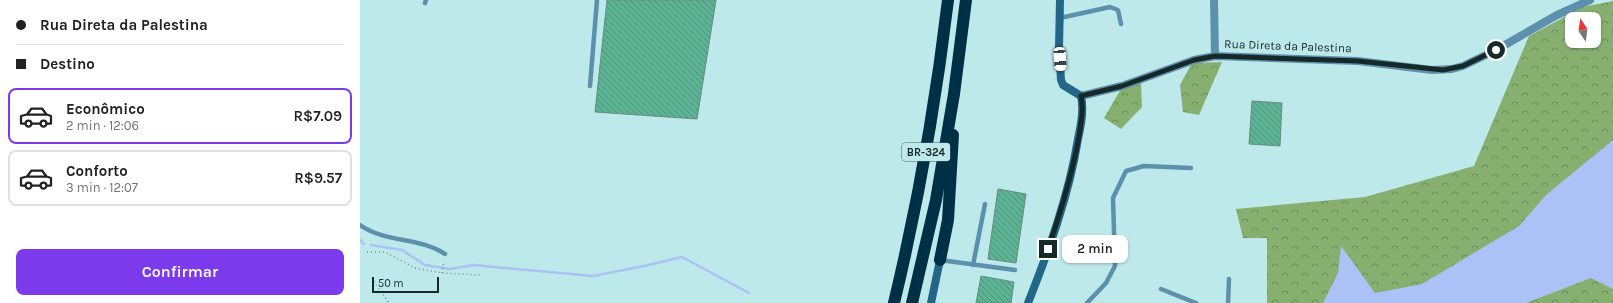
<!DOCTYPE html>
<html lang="pt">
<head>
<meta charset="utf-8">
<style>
  :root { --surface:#fff; --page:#f6f6f6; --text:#202124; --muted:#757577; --line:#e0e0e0; --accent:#7c3aed }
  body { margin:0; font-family:Karla,sans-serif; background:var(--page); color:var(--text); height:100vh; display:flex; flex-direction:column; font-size:15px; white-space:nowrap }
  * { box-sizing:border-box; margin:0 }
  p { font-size:13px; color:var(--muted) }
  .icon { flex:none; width:22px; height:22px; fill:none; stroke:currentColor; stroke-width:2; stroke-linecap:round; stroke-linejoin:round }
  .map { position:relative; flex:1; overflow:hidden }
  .panel { display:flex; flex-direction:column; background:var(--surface); width:360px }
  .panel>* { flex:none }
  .top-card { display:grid; align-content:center; height:88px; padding:0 16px; background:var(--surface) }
  .needle { width:26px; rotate:347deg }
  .tools { position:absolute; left:1205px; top:12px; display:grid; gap:8px }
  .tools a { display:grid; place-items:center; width:36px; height:36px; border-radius:8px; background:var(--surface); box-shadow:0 1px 3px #0004; font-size:20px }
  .scale { position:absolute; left:12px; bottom:10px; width:67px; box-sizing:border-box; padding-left:4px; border:2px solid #172829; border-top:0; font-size:11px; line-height:14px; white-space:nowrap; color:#172829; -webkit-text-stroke:3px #bee9eb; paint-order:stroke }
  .end { position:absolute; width:18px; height:18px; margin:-9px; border:5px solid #172829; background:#fff; box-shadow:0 0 0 2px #fff }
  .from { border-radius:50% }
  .bubble { position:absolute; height:28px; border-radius:8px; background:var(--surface); box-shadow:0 1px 3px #0004; font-size:13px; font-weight:600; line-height:28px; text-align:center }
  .car { position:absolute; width:12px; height:24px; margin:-12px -6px; border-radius:5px; box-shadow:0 0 3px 1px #0007; background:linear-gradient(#fff 24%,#345 0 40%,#fff 0 76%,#345 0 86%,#fff 0) }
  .top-card b { display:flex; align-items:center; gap:14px; height:38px; font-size:15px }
  .top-card b+b { border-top:1px solid var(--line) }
  .top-card i { width:10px; height:10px; background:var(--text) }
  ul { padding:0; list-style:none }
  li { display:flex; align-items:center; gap:12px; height:56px; margin:0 8px 6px; padding:0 8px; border:2px solid var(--line); border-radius:8px }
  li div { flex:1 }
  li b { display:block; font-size:15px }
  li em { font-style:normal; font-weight:600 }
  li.on { border-color:var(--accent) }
  li>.icon { width:36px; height:36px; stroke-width:1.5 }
  .action { display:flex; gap:8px; margin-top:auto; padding:8px 16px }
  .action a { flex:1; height:46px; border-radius:8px; background:var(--accent); color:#fff; font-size:16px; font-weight:600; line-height:46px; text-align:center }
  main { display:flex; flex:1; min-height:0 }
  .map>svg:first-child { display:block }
</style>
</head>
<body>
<main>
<section class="panel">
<div class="top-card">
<b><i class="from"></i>Rua Direta da Palestina</b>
<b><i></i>Destino</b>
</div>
<ul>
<li class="on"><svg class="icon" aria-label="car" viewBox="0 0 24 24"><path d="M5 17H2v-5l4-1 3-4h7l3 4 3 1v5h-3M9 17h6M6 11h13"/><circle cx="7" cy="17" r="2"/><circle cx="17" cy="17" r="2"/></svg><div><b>Econômico</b><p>2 min · 12:06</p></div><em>R$7.09</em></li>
<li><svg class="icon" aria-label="car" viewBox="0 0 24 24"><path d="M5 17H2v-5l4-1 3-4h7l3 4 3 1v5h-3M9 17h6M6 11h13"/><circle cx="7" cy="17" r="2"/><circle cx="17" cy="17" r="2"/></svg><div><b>Conforto</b><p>3 min · 12:07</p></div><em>R$9.57</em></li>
</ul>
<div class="action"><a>Confirmar</a></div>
</section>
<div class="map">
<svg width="1253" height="303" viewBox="0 0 1253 303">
  <defs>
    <pattern id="forest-crowns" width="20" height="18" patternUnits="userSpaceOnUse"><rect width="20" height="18" fill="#87af70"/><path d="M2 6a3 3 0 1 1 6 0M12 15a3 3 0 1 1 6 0" fill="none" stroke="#6d8e5c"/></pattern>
    <pattern id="building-back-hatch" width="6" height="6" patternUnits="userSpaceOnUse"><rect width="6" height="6" fill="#5db494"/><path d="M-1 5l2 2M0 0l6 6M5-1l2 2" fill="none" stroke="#4c9279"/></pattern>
  </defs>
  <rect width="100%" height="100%" fill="#bee9eb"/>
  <!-- forest -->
  <g fill="url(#forest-crowns)" fill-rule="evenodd">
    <path d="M1253 1V303H907V238H883L876 209 1005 197 1114 166 1169 36 1223 7ZM1212 19H1234V41H1212Z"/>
    <path d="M862 62 839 115 823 112 820 85 832 63Z"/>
    <path d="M781 82 782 107 761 129 744 118 761 89Z"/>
  </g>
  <!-- water -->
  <path fill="#acc1f5" d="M1253 140V289L1231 278 1166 303H963L978 273 981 246 1015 293 1062 284 1159 226 1186 195Z"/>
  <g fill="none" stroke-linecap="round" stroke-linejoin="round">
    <!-- stream -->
    <g stroke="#acc1f5" stroke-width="2.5">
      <path d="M0 240 4 244"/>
      <path d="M11 245 42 250 65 265 90 269 113 265 233 276 284 266 322 257 389 293"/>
    </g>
  </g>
  <!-- building -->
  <g fill="url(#building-back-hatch)" stroke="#688b7c">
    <path d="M247 0H356L337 119 235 112Z"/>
    <path d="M892 101 922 103 920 146 889 144Z"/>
    <path d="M638 189 666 194 656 263 628 259Z"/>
    <path d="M621 276 654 282 651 303H616Z"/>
  </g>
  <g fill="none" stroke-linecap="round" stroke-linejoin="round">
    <!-- path -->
    <g stroke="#708f90" stroke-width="1.5" stroke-dasharray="1 3" stroke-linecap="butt">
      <path d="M7 252H25L55 268 82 273 121 275"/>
      <path d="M82 273 84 261"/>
      <path d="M12 278 29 303"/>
    </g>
    <!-- service -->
    <g stroke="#5c90ad" stroke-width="4.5">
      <path d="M65 3 66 0"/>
      <path d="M700 18 750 7 758 10 761 24"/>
      <path d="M230 86 237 0"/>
      <path d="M0 225C26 243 59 237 85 254"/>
      <path d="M580 260 655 270"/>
      <path d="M613 265 625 204"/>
      <path d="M801 289 836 303"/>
      <path d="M727 303 746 283 755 266 753 198 766 171 784 166 831 168"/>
      <path d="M868 303 869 279"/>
    </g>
    <!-- minor -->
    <g stroke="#5c90ad" stroke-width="8">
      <path d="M854 0 855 56"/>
      <path d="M721 96 762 86 834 60 855 56 998 61 1072 70 1092 69 1103 66 1136 50 1197 15 1230 0"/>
    </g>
    <!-- secondary -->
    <g stroke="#236788" stroke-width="8">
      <path d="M571 303 580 260"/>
      <path d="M668 303C689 250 709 195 718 139 721 125 724 110 721 96L703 85 701 80 699 48 700 0"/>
    </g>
    <!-- motorway -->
    <g stroke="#003046" stroke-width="12">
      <path d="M580 260 588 220 593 135"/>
      <path d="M534 303C558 203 576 102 588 0"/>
      <path d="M552 303 576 200 594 94 606 0"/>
    </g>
  </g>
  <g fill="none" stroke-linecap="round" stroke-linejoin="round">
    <!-- route -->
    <path stroke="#172829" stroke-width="5" d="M688 249C701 211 712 176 719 136 721 123 724 109 721 96L762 86 834 60 855 56 998 61 1083 70 1103 66 1136 50"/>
  </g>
  <g text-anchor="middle" stroke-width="4" stroke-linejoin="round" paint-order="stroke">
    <!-- shield labels -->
    <rect fill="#bee9eb" stroke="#496263" stroke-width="1" x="542" y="143" width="48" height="18" rx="3"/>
    <g font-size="11" font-weight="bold" fill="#172829">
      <text x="566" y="156">BR-324</text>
    </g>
    <!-- street labels -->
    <g font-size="12" fill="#172829" stroke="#bee9eb">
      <text transform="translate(928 46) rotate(2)" y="4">Rua Direta da Palestina</text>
    </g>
  </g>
</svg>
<div class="tools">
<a><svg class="needle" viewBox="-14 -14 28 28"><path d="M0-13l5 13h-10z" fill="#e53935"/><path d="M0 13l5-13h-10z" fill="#757577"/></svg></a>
</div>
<div class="scale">50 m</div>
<i class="end from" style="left:1136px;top:50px"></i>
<i class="end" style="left:688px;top:249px"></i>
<div class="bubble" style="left:702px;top:235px;width:66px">2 min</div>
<i class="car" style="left:700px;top:59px;rotate:176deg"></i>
</div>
</main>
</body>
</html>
